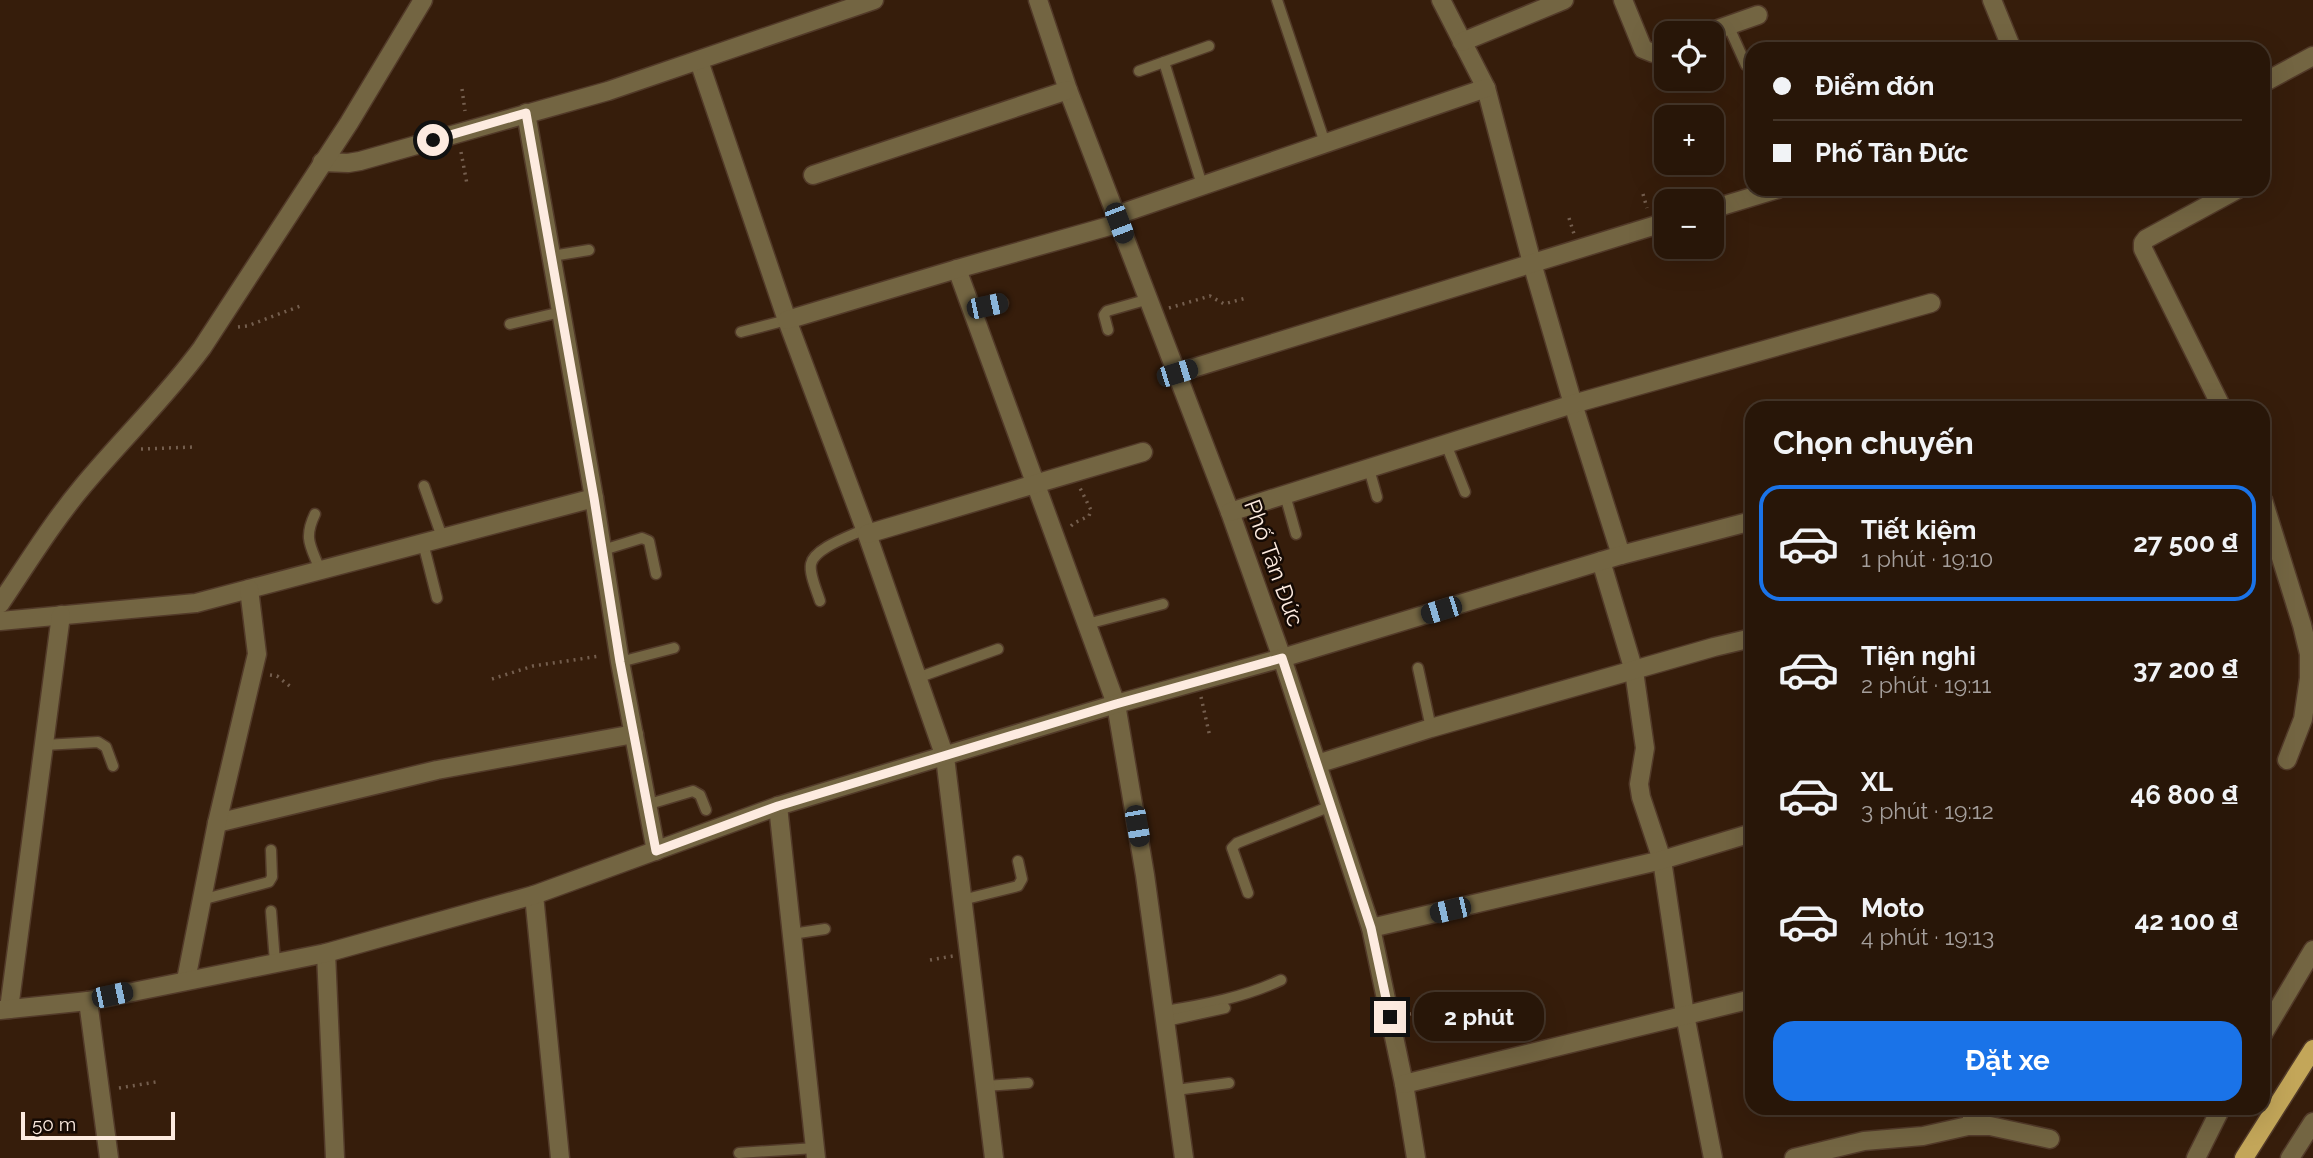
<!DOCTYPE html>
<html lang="vi">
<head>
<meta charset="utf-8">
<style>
  :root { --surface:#281608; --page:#342316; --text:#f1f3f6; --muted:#a59f9c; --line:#443529; --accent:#1a73e8 }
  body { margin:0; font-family:Raleway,sans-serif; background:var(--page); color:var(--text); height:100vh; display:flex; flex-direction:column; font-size:26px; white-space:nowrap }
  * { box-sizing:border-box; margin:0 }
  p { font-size:23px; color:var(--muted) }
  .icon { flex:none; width:38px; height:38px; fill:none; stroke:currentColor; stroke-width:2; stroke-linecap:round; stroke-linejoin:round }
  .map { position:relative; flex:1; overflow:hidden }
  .side { position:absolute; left:1745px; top:401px; width:525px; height:714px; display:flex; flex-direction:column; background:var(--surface); border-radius:21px; box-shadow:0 7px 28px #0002,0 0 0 2px var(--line) }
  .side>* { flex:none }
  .banner { position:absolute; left:1745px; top:42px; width:525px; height:154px; border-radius:21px; box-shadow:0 7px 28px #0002,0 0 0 2px var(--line); display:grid; align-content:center; height:154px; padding:0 28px; background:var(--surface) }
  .fabs { position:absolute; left:1654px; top:21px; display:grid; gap:14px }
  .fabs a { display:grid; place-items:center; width:70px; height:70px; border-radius:14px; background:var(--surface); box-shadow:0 7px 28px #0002,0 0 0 2px var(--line); font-size:35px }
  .scale { position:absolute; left:21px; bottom:18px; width:154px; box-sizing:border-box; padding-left:7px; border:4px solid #fdebe0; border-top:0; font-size:19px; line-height:24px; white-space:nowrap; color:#fdebe0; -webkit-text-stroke:5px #150a04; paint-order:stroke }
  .end { position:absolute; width:32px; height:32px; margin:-16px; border:9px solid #fdebe0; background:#111; box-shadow:0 0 0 4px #111 }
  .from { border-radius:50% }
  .bubble { position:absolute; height:49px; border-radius:21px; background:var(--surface); box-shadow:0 7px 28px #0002,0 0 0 2px var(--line); font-size:23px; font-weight:700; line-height:49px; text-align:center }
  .car { position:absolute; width:21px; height:42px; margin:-21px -10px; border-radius:9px; box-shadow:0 0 5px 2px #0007; background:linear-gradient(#222 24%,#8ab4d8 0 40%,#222 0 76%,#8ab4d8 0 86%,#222 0) }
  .banner b { display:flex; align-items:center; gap:24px; height:66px; font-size:26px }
  .banner b+b { border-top:2px solid var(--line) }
  .banner i { width:18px; height:18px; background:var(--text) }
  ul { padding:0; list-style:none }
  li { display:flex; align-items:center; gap:21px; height:116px; margin:0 14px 10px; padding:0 14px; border:4px solid transparent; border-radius:21px }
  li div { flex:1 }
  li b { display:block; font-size:26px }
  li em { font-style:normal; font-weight:700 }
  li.active { border-color:var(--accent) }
  li>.icon { width:63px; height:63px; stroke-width:1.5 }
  h2 { padding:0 28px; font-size:32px; line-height:84px }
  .action { display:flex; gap:14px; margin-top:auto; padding:14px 28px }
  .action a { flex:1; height:80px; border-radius:21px; background:var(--accent); color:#fff; font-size:28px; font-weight:700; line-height:80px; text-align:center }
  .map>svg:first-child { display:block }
</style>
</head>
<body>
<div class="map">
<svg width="2313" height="1158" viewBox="0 0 2313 1158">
  <rect width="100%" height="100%" fill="#361d0b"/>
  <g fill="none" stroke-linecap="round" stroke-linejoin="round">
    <!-- lane casing -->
    <g stroke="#523a29" stroke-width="13">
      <g id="lane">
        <path d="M1277 0 1325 143"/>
        <path d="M1728 25 1746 65"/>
        <path d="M1139 71 1164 62"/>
        <path d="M1202 185 1164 62 1209 46"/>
        <path d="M552 256 589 250"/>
        <path d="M972 309 1003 303"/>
        <path d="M510 324 561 312"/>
        <path d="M1108 330 1104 315 1107 311 1149 299"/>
        <path d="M741 332 787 320"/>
        <path d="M1446 444 1465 492"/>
        <path d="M1369 469 1377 497"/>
        <path d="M424 486 442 537"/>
        <path d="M1285 495 1296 534"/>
        <path d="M315 514C303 539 311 546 320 570"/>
        <path d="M423 543 437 598"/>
        <path d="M603 550 642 538 649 541 656 574"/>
        <path d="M820 601C817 591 809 574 811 564 814 548 851 536 865 529"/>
        <path d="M1087 624 1163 604"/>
        <path d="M620 662 674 648"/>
        <path d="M1418 668 1431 728"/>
        <path d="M917 678 998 649"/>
        <path d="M44 745 98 742 106 747 113 766"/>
        <path d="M646 805 693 791 700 795 706 810"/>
        <path d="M1248 893 1232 848 1237 843 1331 806"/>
        <path d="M201 900 269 882 272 877 271 850"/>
        <path d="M962 900 1018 886 1022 879 1018 861"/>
        <path d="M271 911 275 962"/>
        <path d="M792 934 825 929"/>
        <path d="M1165 1011C1204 1005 1245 997 1281 980"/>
        <path d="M1166 1021 1225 1008"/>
        <path d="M985 1086 1028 1083"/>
        <path d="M1176 1090 1229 1083"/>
        <path d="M1968 1126V1108"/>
        <path d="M739 1153 815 1148"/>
      </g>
    </g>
    <!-- street casing -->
    <g stroke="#523a29" stroke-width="21">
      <g id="street">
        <path d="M1038 0 1068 90 1230 512 1282 658 1371 928 1404 1084 1416 1158"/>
        <path d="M1441 0 1486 88 1532 263 1573 404 1621 555"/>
        <path d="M1623 0 1643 49 1653 53 1666 48"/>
        <path d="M1992 0 2012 49"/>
        <path d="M1707 33 1758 15"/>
        <path d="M1462 42 1564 0"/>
        <path d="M699 61 787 320 867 534 945 757 994 1158"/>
        <path d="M2263 83 2313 56"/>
        <path d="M526 113 594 498 620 662 656 851"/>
        <path d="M322 162 348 163 360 161 608 91 874 0"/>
        <path d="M813 175 1068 90"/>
        <path d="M1712 209 1778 189"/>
        <path d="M1117 215 1486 88"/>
        <path d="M957 269 1116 704 1145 875 1184 1158"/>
        <path d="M787 320 957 269 1120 223"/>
        <path d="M1177 373 1666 222"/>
        <path d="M2222 408 2143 249V243L2146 239 2238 189"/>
        <path d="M2263 500 2302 625 2309 654V678L2303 719 2287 760"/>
        <path d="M1230 512 1573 404 1931 303"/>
        <path d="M867 534 1143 452"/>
        <path d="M1601 561 1634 671 1645 748 1639 784 1641 797 1662 860 1685 1015 1713 1158"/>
        <path d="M0 604C27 564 52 523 83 486 122 439 166 397 202 348L349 123 423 0"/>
        <path d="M0 621 196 603 594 498"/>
        <path d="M1317 764 1431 728 1714 647 1752 638"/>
        <path d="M778 806 816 1158"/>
        <path d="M217 823 437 770 634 734"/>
        <path d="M534 895 560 1158"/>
        <path d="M1371 928 1662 860 1752 833"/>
        <path d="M326 953 335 1158"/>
        <path d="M186 980 217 823 257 654 249 589"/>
        <path d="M88 1001 109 1158"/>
        <path d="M9 1009 61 615"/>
        <path d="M0 1010 88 1001 326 953 534 895 778 806 1116 704 1282 658 1621 555 1752 521"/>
        <path d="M2263 1034 2313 950"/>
        <path d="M1404 1084 1752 999"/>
        <path d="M1794 1158 1864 1141 1923 1136 1968 1126H1990L2050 1139"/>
        <path d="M2196 1158 2221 1108"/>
        <path d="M2290 1158 2313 1122"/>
      </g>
    </g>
    <!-- primary casing -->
    <g stroke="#523a29" stroke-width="21">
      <path id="primary" d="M2244 1158 2313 1049"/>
    </g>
    <!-- path -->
    <g stroke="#745e4e" stroke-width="3.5" stroke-dasharray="2 5" stroke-linecap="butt">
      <path d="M462 89 465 111"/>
      <path d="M461 152 467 184"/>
      <path d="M1643 194 1647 208"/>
      <path d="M1569 218 1574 234"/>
      <path d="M1169 308 1210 296 1224 304 1246 298"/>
      <path d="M238 327 247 326 303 305"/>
      <path d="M141 449 194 447"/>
      <path d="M1071 526 1074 523 1089 516 1091 510 1080 488"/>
      <path d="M270 675 277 676 291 687"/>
      <path d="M492 679 533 666 600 656"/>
      <path d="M1201 697 1210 737"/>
      <path d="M930 960 953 956"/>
      <path d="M1409 1014 1447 1008"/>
      <path d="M119 1088 156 1082"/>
    </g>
    <!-- lane -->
    <use href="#lane" stroke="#736542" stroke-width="10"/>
    <!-- street -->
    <use href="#street" stroke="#736542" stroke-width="18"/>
    <!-- primary -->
    <use href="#primary" stroke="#c3a659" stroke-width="18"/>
  </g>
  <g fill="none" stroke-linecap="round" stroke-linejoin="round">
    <!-- route -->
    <path stroke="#fdebe0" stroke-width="9" d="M433 140 526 113 594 498 620 662 656 851 778 806 1116 704 1282 658 1371 928 1390 1017"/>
  </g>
  <g text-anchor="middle" stroke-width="5" stroke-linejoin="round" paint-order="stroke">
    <!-- street labels -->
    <g font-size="23" fill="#fdebe0" stroke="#150a04">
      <text transform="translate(1274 563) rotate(70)" y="8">Phố Tân Đức</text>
    </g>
  </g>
</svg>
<div class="fabs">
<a><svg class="icon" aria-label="locate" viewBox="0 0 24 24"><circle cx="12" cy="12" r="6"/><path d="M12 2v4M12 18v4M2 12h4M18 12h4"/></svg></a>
<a>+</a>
<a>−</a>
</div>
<div class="scale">50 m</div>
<i class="end from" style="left:433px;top:140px"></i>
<i class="end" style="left:1390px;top:1017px"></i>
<div class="bubble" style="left:1414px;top:992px;width:130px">2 phút</div>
<i class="car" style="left:1119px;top:223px;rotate:159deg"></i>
<i class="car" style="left:987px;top:306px;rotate:78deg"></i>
<i class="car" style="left:1177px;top:373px;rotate:73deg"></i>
<i class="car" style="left:1441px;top:610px;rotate:253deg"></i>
<i class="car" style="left:1137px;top:826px;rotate:170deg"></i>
<i class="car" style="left:1450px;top:910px;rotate:257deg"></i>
<i class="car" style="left:112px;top:995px;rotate:78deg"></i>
<div class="banner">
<b><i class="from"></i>Điểm đón</b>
<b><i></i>Phố Tân Đức</b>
</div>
<section class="side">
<h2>Chọn chuyến</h2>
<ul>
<li class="active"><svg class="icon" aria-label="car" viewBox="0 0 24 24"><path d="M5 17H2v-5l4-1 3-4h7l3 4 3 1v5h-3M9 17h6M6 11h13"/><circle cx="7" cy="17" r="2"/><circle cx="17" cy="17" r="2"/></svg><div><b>Tiết kiệm</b><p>1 phút · 19:10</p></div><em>27 500 ₫</em></li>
<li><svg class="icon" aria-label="car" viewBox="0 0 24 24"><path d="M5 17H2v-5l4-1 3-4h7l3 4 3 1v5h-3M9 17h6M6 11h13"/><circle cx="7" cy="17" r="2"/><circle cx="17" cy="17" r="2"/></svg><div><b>Tiện nghi</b><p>2 phút · 19:11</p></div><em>37 200 ₫</em></li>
<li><svg class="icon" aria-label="car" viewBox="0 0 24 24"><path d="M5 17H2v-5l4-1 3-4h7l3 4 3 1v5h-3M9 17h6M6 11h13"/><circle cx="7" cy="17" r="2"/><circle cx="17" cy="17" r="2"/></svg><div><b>XL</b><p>3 phút · 19:12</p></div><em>46 800 ₫</em></li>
<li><svg class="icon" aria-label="car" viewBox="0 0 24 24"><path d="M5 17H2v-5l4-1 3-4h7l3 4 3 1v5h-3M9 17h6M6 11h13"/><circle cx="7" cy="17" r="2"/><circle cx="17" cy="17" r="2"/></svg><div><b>Moto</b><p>4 phút · 19:13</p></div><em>42 100 ₫</em></li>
</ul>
<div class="action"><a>Đặt xe</a></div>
</section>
</div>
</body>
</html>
